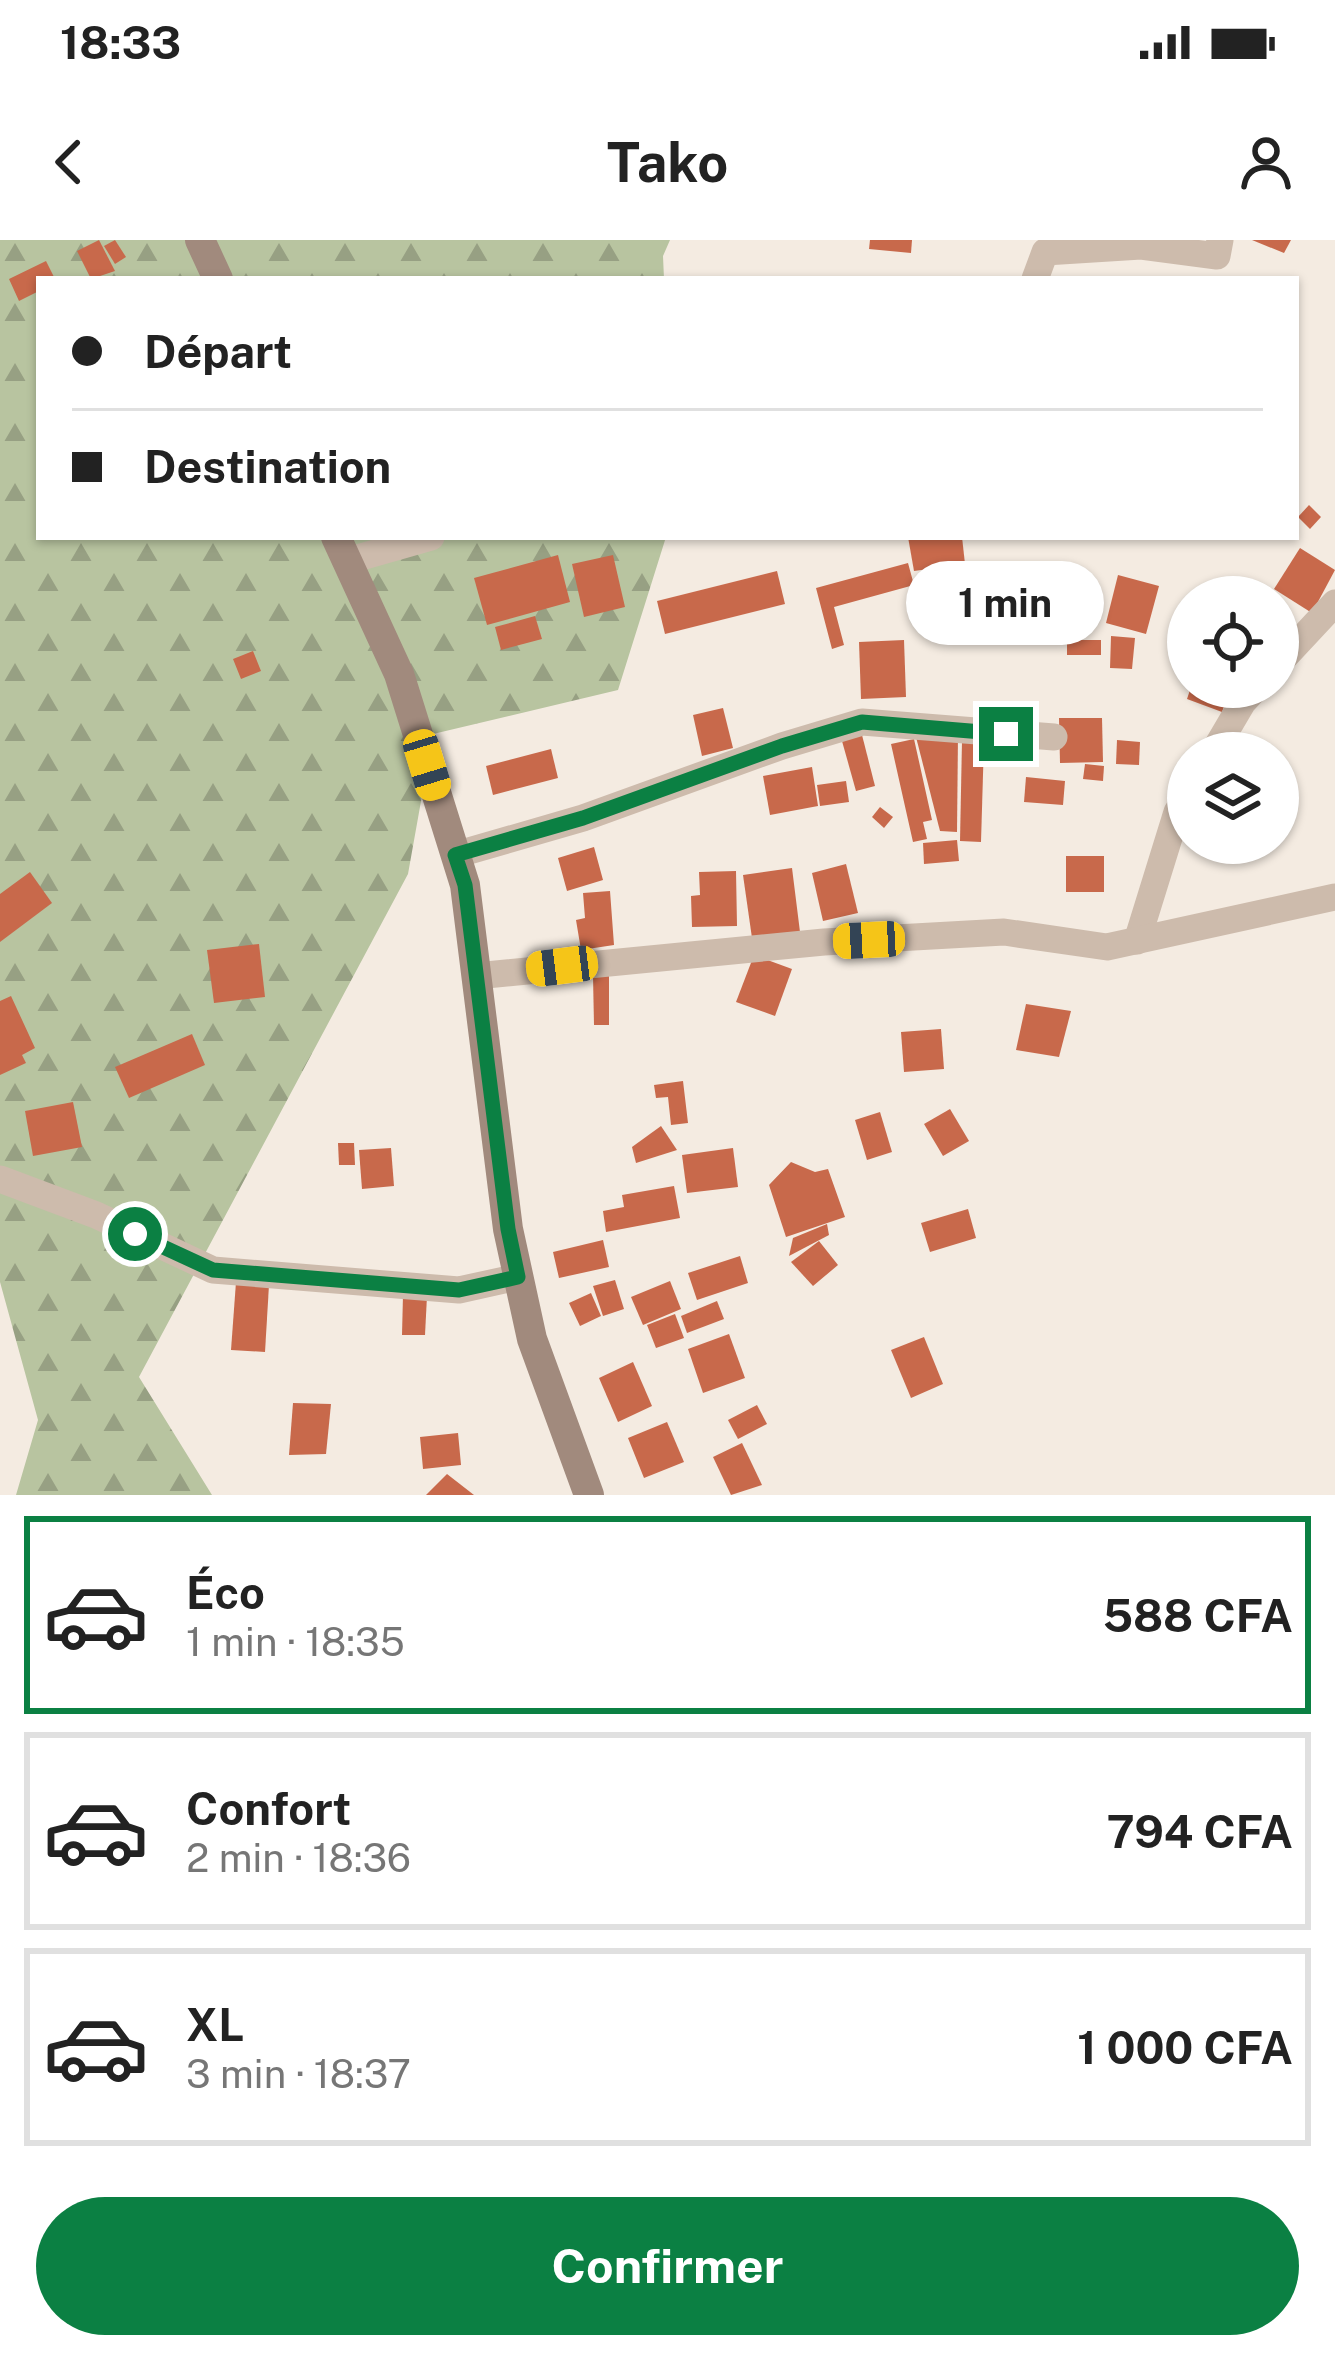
<!DOCTYPE html>
<html lang="fr">
<head>
<meta charset="utf-8">
<style>
  :root { --surface:#fff; --page:#f2f2f2; --text:#222; --muted:#767676; --line:#e0e0e0; --accent:#0b8043 }
  body { margin:0; font-family:"Public Sans",sans-serif; background:var(--page); color:var(--text); height:100vh; display:flex; flex-direction:column; font-size:45px; white-space:nowrap }
  * { box-sizing:border-box; margin:0 }
  p { font-size:39px; color:var(--muted) }
  .icon { flex:none; width:66px; height:66px; fill:none; stroke:currentColor; stroke-width:2; stroke-linecap:round; stroke-linejoin:round }
  .map { position:relative; height:1255px; overflow:hidden }
  .side { display:flex; flex-direction:column; background:var(--surface); flex:1 }
  .side>* { flex:none }
  .top-card { position:absolute; left:36px; top:36px; width:1263px; height:264px; border-radius:0px; box-shadow:0 3px 9px #0004; display:grid; align-content:center; height:264px; padding:0 36px; background:var(--surface) }
  .fabs { position:absolute; left:1167px; top:336px; display:grid; gap:24px }
  .fabs a { display:grid; place-items:center; width:132px; height:132px; border-radius:50%; background:var(--surface); box-shadow:0 3px 9px #0004; font-size:60px }
  .end { position:absolute; width:54px; height:54px; margin:-27px; border:15px solid #0b8043; background:#fff; box-shadow:0 0 0 6px #fff }
  .from { border-radius:50% }
  .bubble { position:absolute; height:84px; border-radius:42px; background:var(--surface); box-shadow:0 3px 9px #0004; font-size:39px; font-weight:700; line-height:84px; text-align:center }
  .car { position:absolute; width:36px; height:72px; margin:-36px -18px; border-radius:15px; box-shadow:0 0 9px 3px #0007; background:linear-gradient(#f5c518 24%,#345 0 40%,#f5c518 0 76%,#345 0 86%,#f5c518 0) }
  .top-card b { display:flex; align-items:center; gap:42px; height:114px; font-size:45px }
  .top-card b+b { border-top:3px solid var(--line) }
  .top-card i { width:30px; height:30px; background:var(--text) }
  ul { padding:21px 0 0; list-style:none }
  li { display:flex; align-items:center; gap:36px; height:198px; margin:0 24px 18px; padding:0 12px; border:6px solid var(--line); border-radius:0px }
  li div { flex:1 }
  li b { display:block; font-size:45px }
  li em { font-style:normal; font-weight:700 }
  li.on { border-color:var(--accent) }
  li>.icon { width:108px; height:108px; stroke-width:1.5 }
  .button { display:flex; gap:24px; margin-top:auto; padding:24px 36px }
  .button a { flex:1; height:138px; border-radius:72px; background:var(--accent); color:#fff; font-size:48px; font-weight:700; line-height:138px; text-align:center }
  .status { display:flex; justify-content:space-between; align-items:center; height:84px; padding:0 60px; background:var(--surface); direction:ltr }
  .status svg { height:33px; fill:currentColor }
  header { display:flex; justify-content:space-between; align-items:center; height:156px; padding:0 36px; background:var(--surface); font-size:54px; font-weight:700 }
  .map>svg:first-child { display:block }
</style>
</head>
<body>
<div class="status"><b>18:33</b><svg viewBox="0 0 49 12"><path d="M0 12V9h3v3zM5 12V6h3v6zM10 12V3h3v9zM15 12V0h3v12zM26 1h20v11H26zM47 4h2v5h-2z"/></svg></div>
<header><svg class="icon" aria-label="back" viewBox="0 0 24 24"><path d="M15 5l-7 7 7 7"/></svg>Tako<svg class="icon" aria-label="person" viewBox="0 0 24 24"><circle cx="12" cy="8" r="4"/><path d="M4 21q1-7 8-7t8 7"/></svg></header>
<div class="map">
<svg width="1335" height="1255" viewBox="0 0 1335 1255">
  <defs>
    <pattern id="forest-firs" width="22" height="20" patternUnits="userSpaceOnUse" patternTransform="scale(3)"><rect width="22" height="20" fill="#b8c4a0"/><path d="M5 1l3.5 6h-7zM16 11l3.5 6h-7z" fill="#97a083"/></pattern>
  </defs>
  <rect width="100%" height="100%" fill="#f4ebe1"/>
  <!-- forest -->
  <path fill="url(#forest-firs)" d="M0 0H670L663 16 664 39H39V297H666L618 450 433 494 408 634 139 1137 212 1255H16L38 1180 0 1042Z"/>
  <!-- building -->
  <g fill="#c8694b">
    <path d="M99 0 115 31 91 39 77 11Z"/>
    <path d="M115 0 126 17 115 24 104 6Z"/>
    <path d="M870 0H912L911 13 869 9Z"/>
    <path d="M1252 0H1291L1284 13Z"/>
    <path d="M46 21 55 39H39V51L19 61 9 39Z"/>
    <path d="M1309 265 1321 277 1310 289 1298 277Z"/>
    <path d="M908 297H962L965 324 914 331Z"/>
    <path d="M1300 308 1335 330 1312 373 1274 349Z"/>
    <path d="M558 315 570 362 487 385 474 338Z"/>
    <path d="M613 315 625 367 584 377 572 324Z"/>
    <path d="M908 323 914 345 834 367 844 405 832 409 816 348Z"/>
    <path d="M777 331 785 364 665 394 657 361Z"/>
    <path d="M1118 335 1159 346 1146 394 1106 383Z"/>
    <path d="M535 376 542 399 501 410 495 387Z"/>
    <path d="M1111 396 1135 398 1132 429 1110 428Z"/>
    <path d="M904 400 906 457 861 459 859 402Z"/>
    <rect x="1067" y="400" width="34" height="15"/>
    <path d="M253 411 261 431 241 439 233 419Z"/>
    <path d="M1191 447H1231L1222 472 1187 459Z"/>
    <path d="M723 468 733 508 702 516 693 475Z"/>
    <path d="M1059 478H1102L1103 522 1060 523Z"/>
    <path d="M862 495 875 546 856 551 842 501Z"/>
    <path d="M958 495 957 592 940 591 916 497Z"/>
    <path d="M914 499 932 580 923 582 927 599 913 602 891 504Z"/>
    <path d="M1117 500 1140 502 1139 525 1116 524Z"/>
    <path d="M962 501H984L981 602 960 601Z"/>
    <path d="M551 509 558 538 493 555 486 526Z"/>
    <path d="M1085 524 1104 526 1103 541 1083 539Z"/>
    <path d="M812 527 818 566 770 575 763 536Z"/>
    <path d="M1026 537 1065 541 1063 565 1024 562Z"/>
    <path d="M846 541 849 562 820 566 817 545Z"/>
    <path d="M880 567 893 577 884 588 872 577Z"/>
    <path d="M957 600 959 621 924 624 923 603Z"/>
    <path d="M594 607 603 640 567 651 558 618Z"/>
    <rect x="1066" y="616" width="38" height="36"/>
    <path d="M846 624 858 673 823 681 812 633Z"/>
    <path d="M792 628 800 692 752 698 743 635Z"/>
    <path d="M736 631 737 686 692 687 691 656 700 655 699 632Z"/>
    <path d="M30 632 52 663 0 702V654Z"/>
    <path d="M610 651 614 705 581 710 576 680 585 678 583 653Z"/>
    <path d="M259 704 265 757 214 763 207 710Z"/>
    <path d="M754 715 792 729 775 776 736 762Z"/>
    <path d="M593 736H609V785H594Z"/>
    <path d="M11 756 35 808 22 815 26 823 0 835V761Z"/>
    <path d="M1026 764 1071 771 1059 817 1016 810Z"/>
    <path d="M941 789 944 829 904 832 901 792Z"/>
    <path d="M192 794 205 825 129 858 115 827Z"/>
    <path d="M683 841 688 883 671 885 668 857 656 858 654 845Z"/>
    <path d="M73 862 82 907 33 916 25 871Z"/>
    <path d="M950 869 969 901 943 916 924 884Z"/>
    <path d="M880 872 892 912 867 920 855 880Z"/>
    <path d="M661 886 677 910 636 923 632 907Z"/>
    <path d="M338 903H354L355 925H339Z"/>
    <path d="M391 908 394 946 362 949 359 910Z"/>
    <path d="M733 908 738 947 687 953 682 915Z"/>
    <path d="M791 922 815 932 828 929 845 977 786 997 769 945Z"/>
    <path d="M674 946 680 978 606 992 603 971 624 967 622 955Z"/>
    <path d="M968 969 976 998 930 1012 921 983Z"/>
    <path d="M827 984 829 995 789 1016 793 998Z"/>
    <path d="M603 1000 609 1027 559 1038 553 1012Z"/>
    <path d="M819 1001 838 1025 813 1046 791 1022Z"/>
    <path d="M740 1016 748 1043 697 1060 688 1033Z"/>
    <path d="M615 1040 624 1069 603 1076 593 1046Z"/>
    <path d="M670 1041 681 1069 643 1085 631 1057Z"/>
    <path d="M236 1042 269 1045 265 1112 231 1110Z"/>
    <path d="M591 1053 601 1076 580 1086 569 1063Z"/>
    <path d="M403 1055 427 1056 425 1095H402Z"/>
    <path d="M717 1061 724 1079 687 1093 681 1076Z"/>
    <path d="M675 1074 684 1098 656 1108 647 1085Z"/>
    <path d="M729 1094 745 1138 703 1153 688 1109Z"/>
    <path d="M924 1097 943 1144 911 1158 891 1110Z"/>
    <path d="M633 1122 652 1166 618 1182 599 1138Z"/>
    <path d="M293 1163 331 1164 326 1214 289 1215Z"/>
    <path d="M757 1165 767 1184 738 1199 728 1180Z"/>
    <path d="M667 1182 684 1222 644 1238 628 1198Z"/>
    <path d="M458 1193 461 1225 423 1229 420 1197Z"/>
    <path d="M742 1203 762 1245 731 1255 713 1217Z"/>
    <path d="M447 1234 474 1255H426Z"/>
  </g>
  <g fill="none" stroke-linecap="round" stroke-linejoin="round">
    <!-- street -->
    <g stroke="#cdbbac" stroke-width="27">
      <path d="M1035 39 1045 12 1141 6 1217 16 1220 0"/>
      <path d="M347 321 431 297"/>
      <path d="M1278 424 1335 363"/>
      <path d="M1213 513 1243 462 1257 447"/>
      <path d="M455 615 583 578 782 506 862 482 1054 497"/>
      <path d="M1137 701 1177 572 1188 554"/>
      <path d="M476 736 824 702 1004 692 1107 707 1335 657"/>
      <path d="M0 939 96 975 213 1030 459 1050 518 1037"/>
    </g>
    <!-- secondary -->
    <g stroke="#a18a7d" stroke-width="30">
      <path d="M200 0 218 39"/>
      <path d="M336 297 399 434 465 645 508 989 532 1099 589 1255"/>
    </g>
  </g>
  <g fill="none" stroke-linecap="round" stroke-linejoin="round">
    <!-- route -->
    <path stroke="#0b8043" stroke-width="15" d="M135 994 213 1030 459 1050 518 1037 508 989 465 645 455 615 583 578 782 506 862 482 1006 494"/>
  </g>
</svg>
<div class="fabs">
<a><svg class="icon" aria-label="locate" viewBox="0 0 24 24"><circle cx="12" cy="12" r="6"/><path d="M12 2v4M12 18v4M2 12h4M18 12h4"/></svg></a>
<a><svg class="icon" aria-label="layers" viewBox="0 0 24 24"><path d="M12 4l9 5-9 5-9-5zM3 14l9 5 9-5"/></svg></a>
</div>
<i class="end from" style="left:135px;top:994px"></i>
<i class="end" style="left:1006px;top:494px"></i>
<div class="bubble" style="left:906px;top:321px;width:198px">1 min</div>
<i class="car" style="left:427px;top:525px;rotate:163deg"></i>
<i class="car" style="left:869px;top:700px;rotate:267deg"></i>
<i class="car" style="left:562px;top:726px;rotate:263deg"></i>
<div class="top-card">
<b><i class="from"></i>Départ</b>
<b><i></i>Destination</b>
</div>
</div>
<section class="side">
<ul>
<li class="on"><svg class="icon" aria-label="car" viewBox="0 0 24 24"><path d="M5 17H2v-5l4-1 3-4h7l3 4 3 1v5h-3M9 17h6M6 11h13"/><circle cx="7" cy="17" r="2"/><circle cx="17" cy="17" r="2"/></svg><div><b>Éco</b><p>1 min · 18:35</p></div><em>588 CFA</em></li>
<li><svg class="icon" aria-label="car" viewBox="0 0 24 24"><path d="M5 17H2v-5l4-1 3-4h7l3 4 3 1v5h-3M9 17h6M6 11h13"/><circle cx="7" cy="17" r="2"/><circle cx="17" cy="17" r="2"/></svg><div><b>Confort</b><p>2 min · 18:36</p></div><em>794 CFA</em></li>
<li><svg class="icon" aria-label="car" viewBox="0 0 24 24"><path d="M5 17H2v-5l4-1 3-4h7l3 4 3 1v5h-3M9 17h6M6 11h13"/><circle cx="7" cy="17" r="2"/><circle cx="17" cy="17" r="2"/></svg><div><b>XL</b><p>3 min · 18:37</p></div><em>1 000 CFA</em></li>
</ul>
<div class="button"><a>Confirmer</a></div>
</section>
</body>
</html>
